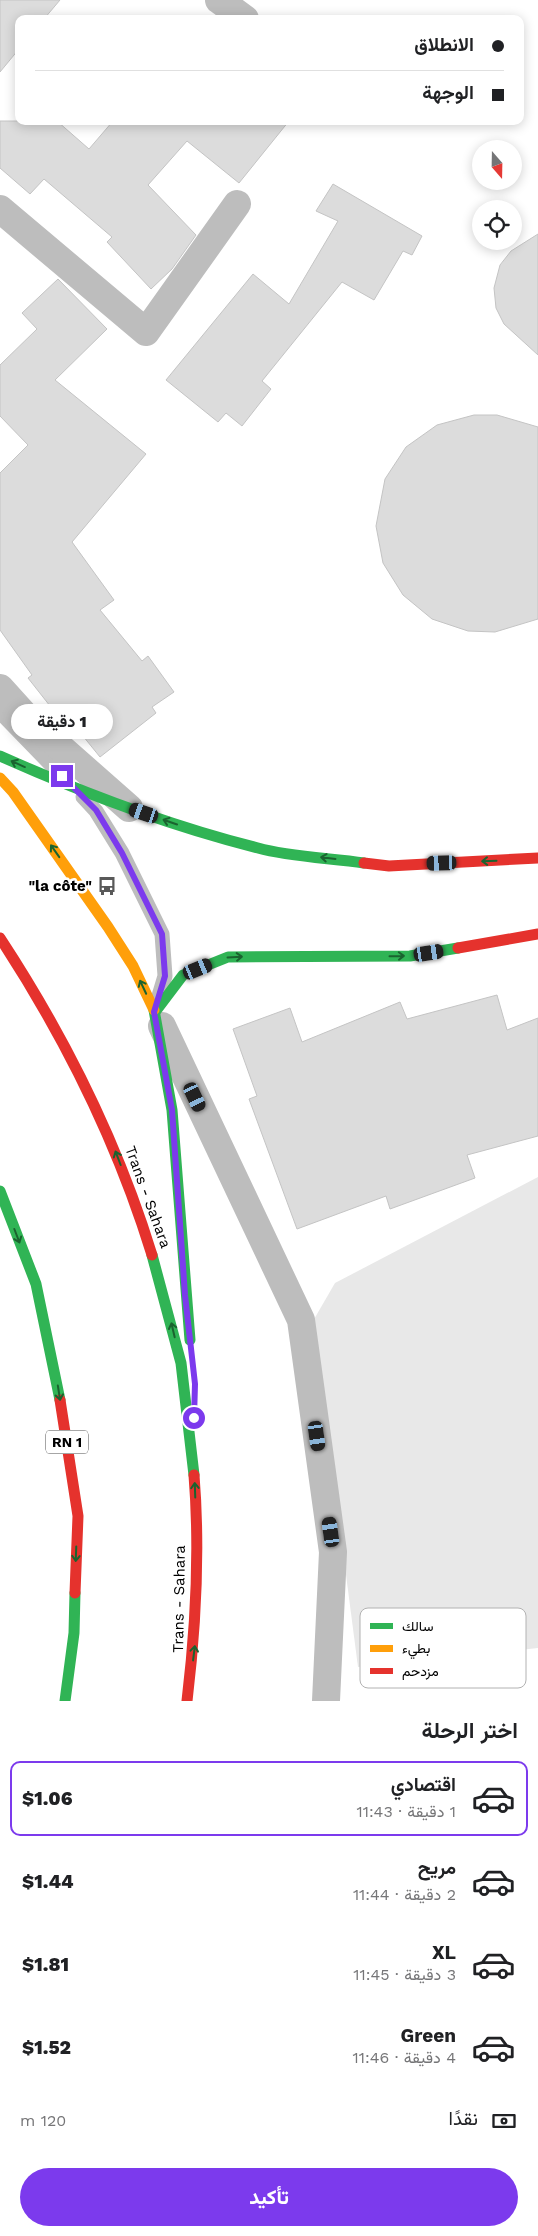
<!DOCTYPE html>
<html lang="ar">
<head>
<meta charset="utf-8">
<style>
  :root { --surface:#fff; --page:#f2f2f2; --text:#202124; --muted:#757577; --line:#e0e0e0; --accent:#7c3aed }
  body { margin:0; font-family:"Work Sans",Vazirmatn,sans-serif; background:var(--page); color:var(--text); direction:rtl; height:100vh; display:flex; flex-direction:column; font-size:19px; white-space:nowrap }
  * { box-sizing:border-box; margin:0 }
  p { font-size:16px; color:var(--muted) }
  .icon { flex:none; width:28px; height:28px; fill:none; stroke:currentColor; stroke-width:2; stroke-linecap:round; stroke-linejoin:round }
  .map { position:relative; height:1701px; overflow:hidden; direction:ltr }
  .drawer { display:flex; flex-direction:column; background:var(--surface); flex:1 }
  .drawer>* { flex:none }
  .hud { position:absolute; left:15px; top:15px; width:509px; height:110px; border-radius:10px; box-shadow:0 2px 12px #0003; direction:rtl; display:grid; align-content:center; height:110px; padding:0 20px; background:var(--surface) }
  .needle { width:32px; rotate:160deg }
  .fabs { position:absolute; left:472px; top:140px; display:grid; gap:10px }
  .fabs a { display:grid; place-items:center; width:50px; height:50px; border-radius:50%; background:var(--surface); box-shadow:0 2px 12px #0003; font-size:25px }
  .end { position:absolute; width:22px; height:22px; margin:-11px; border:6px solid #7c3aed; background:#fff; box-shadow:0 0 0 2px #fff }
  .from { border-radius:50% }
  .bubble { position:absolute; height:35px; border-radius:18px; background:var(--surface); box-shadow:0 2px 12px #0003; font-size:16px; font-weight:800; line-height:35px; text-align:center; direction:rtl }
  .car { position:absolute; width:15px; height:30px; margin:-15px -8px; border-radius:6px; box-shadow:0 0 4px 1px #0007; background:linear-gradient(#222 24%,#8ab4d8 0 40%,#222 0 76%,#8ab4d8 0 86%,#222 0) }
  .hud b { display:flex; align-items:center; gap:18px; height:48px; font-size:19px }
  .hud b+b { border-top:1px solid var(--line) }
  .hud i { width:12px; height:12px; background:var(--text) }
  ul { padding:0; list-style:none }
  li { display:flex; align-items:center; gap:15px; height:75px; margin:0 10px 8px; padding:0 10px; border:2px solid transparent; border-radius:10px }
  li div { flex:1 }
  li b { display:block; font-size:19px }
  li em { font-style:normal; font-weight:800 }
  li.active { border-color:var(--accent) }
  li>.icon { width:45px; height:45px; stroke-width:1.5 }
  h2 { padding:0 20px; font-size:22px; line-height:60px }
  .pay { display:flex; align-items:center; gap:12px; height:55px; padding:0 20px; font-size:19px }
  .pay p { margin-inline-start:auto }
  .button { display:flex; gap:10px; margin-top:auto; padding:10px 20px }
  .button a { flex:1; height:58px; border-radius:30px; background:var(--accent); color:#fff; font-size:20px; font-weight:800; line-height:58px; text-align:center }
  .map>svg:first-child { display:block }
</style>
</head>
<body>
<div class="map">
<svg width="538" height="1701" viewBox="0 0 538 1701">
  <rect width="100%" height="100%" fill="#fff"/>
  <!-- green -->
  <path fill="#e8e8e8" d="M538 1177V1648L358 1667 313 1321 335 1283Z"/>
  <!-- building -->
  <g fill="#dcdcdc" stroke="#c4c4c4">
    <path d="M0 0H60L44 19H19V49L0 72Z"/>
    <path d="M0 121H57L89 149 113 121H289L239 183 187 141 148 185 196 235 172 269 151 289 107 242 112 237 44 179 30 194 0 168Z"/>
    <path d="M333 184 422 236 412 255 403 251 374 300 342 282 262 381 271 389 242 426 226 413 218 422 166 380 253 274 289 304 338 221 316 211Z"/>
    <path d="M538 234V355L504 324 496 308 494 288 500 265 511 251Z"/>
    <path d="M58 279 107 329 55 380 146 454 72 542 114 600 100 610 142 661 148 656 174 692 152 707 156 713 100 757 70 720 65 725 28 678 32 675 0 630V473L28 445 0 416V365L37 329 22 313Z"/>
    <path d="M474 415H497L538 427V619L495 632 468 631 432 619 403 595 383 563 376 526 385 479 406 447 437 425Z"/>
    <path d="M497 995 507 1030 538 1018V1136L467 1155 475 1178 390 1209 386 1196 297 1229 249 1099 257 1096 233 1029 290 1008 302 1042 400 1002 407 1019Z"/>
  </g>
  <g fill="none" stroke-linecap="round" stroke-linejoin="round">
    <!-- lane -->
    <g stroke="#bdbdbd" stroke-width="15">
      <path d="M0 712 63 777"/>
      <path d="M83 797 96 811 122 853 162 934 165 976 159 996"/>
    </g>
    <!-- street -->
    <g stroke="#bdbdbd" stroke-width="28">
      <path d="M219 0 245 19"/>
      <path d="M0 209 146 332 237 204"/>
      <path d="M0 688 28 719 129 808"/>
      <path d="M162 1026 301 1320 333 1552 326 1701"/>
    </g>
    <!-- fast -->
    <g stroke="#30b455" stroke-width="11">
      <path d="M0 756C83 793 170 826 258 848 290 857 331 858 364 863"/>
      <path d="M154 1010 172 1110 190 1340"/>
      <path d="M155 1012 183 975 228 957 410 956 458 948"/>
      <path d="M0 1191 36 1284 60 1400"/>
      <path d="M152 1255 181 1363 194 1475"/>
      <path d="M65 1701 74 1633 75 1593"/>
    </g>
    <!-- slow -->
    <path stroke="#ff9f0a" stroke-width="11" d="M0 778 13 792 108 927 133 966 154 1010"/>
    <!-- jam -->
    <g stroke="#e5322d" stroke-width="11">
      <path d="M364 863 389 866 538 858"/>
      <path d="M0 938C65 1037 117 1141 152 1255"/>
      <path d="M458 948 538 934"/>
      <path d="M60 1400 78 1516 75 1593"/>
      <path d="M187 1701C196 1626 200 1550 194 1475"/>
    </g>
  </g>
  <!-- one-way arrows -->
  <defs><path id="oneway-shaft" d="M-6 0H5M1.5-3L5.5 0L1.5 3" fill="none" stroke-width="1.6" stroke-linecap="round" stroke-linejoin="round" transform="scale(1.25)"/></defs>
  <g stroke="#1a632f">
    <use href="#oneway-shaft" transform="translate(18 764) rotate(-156)"/>
    <use href="#oneway-shaft" transform="translate(170 822) rotate(-161)"/>
    <use href="#oneway-shaft" transform="translate(55 851) rotate(-125)"/>
    <use href="#oneway-shaft" transform="translate(328 858) rotate(-173)"/>
    <use href="#oneway-shaft" transform="translate(489 861) rotate(178)"/>
    <use href="#oneway-shaft" transform="translate(397 956) rotate(-1)"/>
    <use href="#oneway-shaft" transform="translate(235 957) rotate(-3)"/>
    <use href="#oneway-shaft" transform="translate(143 987) rotate(-115)"/>
    <use href="#oneway-shaft" transform="translate(118 1158) rotate(-111)"/>
    <use href="#oneway-shaft" transform="translate(17 1236) rotate(69)"/>
    <use href="#oneway-shaft" transform="translate(173 1330) rotate(-103)"/>
    <use href="#oneway-shaft" transform="translate(59 1393) rotate(81)"/>
    <use href="#oneway-shaft" transform="translate(195 1490) rotate(-92)"/>
    <use href="#oneway-shaft" transform="translate(76 1554) rotate(92)"/>
    <use href="#oneway-shaft" transform="translate(194 1653) rotate(-83)"/>
  </g>
  <g fill="none" stroke-linecap="round" stroke-linejoin="round">
    <!-- route -->
    <path stroke="#7c3aed" stroke-width="6" d="M62 776 96 810 122 853 162 934 165 976 154 1012 172 1110 185 1295 195 1384 194 1418"/>
  </g>
  <!-- icons -->
  <defs>
    <g id="bus-bare" transform="scale(1.5)"><path d="M-5-6H5V4H4V6H2V4H-2V6H-4V4H-5ZM-3.5-4V0h7V-4ZM-3.5 1.2v1.5H-2V1.2ZM2 1.2v1.5H3.5V1.2Z" fill="#595959" stroke="#fff" stroke-width="2.5" paint-order="stroke"/></g>
  </defs>
  <g fill-rule="evenodd">
    <use href="#bus-bare" x="107" y="886"/>
  </g>
  <g text-anchor="middle" stroke-width="5" stroke-linejoin="round" paint-order="stroke">
    <!-- shield labels -->
    <rect fill="#fff" stroke="#4c4c4c" stroke-width="1" x="46" y="1430.5" width="42" height="23" rx="4"/>
    <g font-size="14" font-weight="bold" fill="#000">
      <text x="67" y="1447">RN 1</text>
    </g>
    <!-- poi labels -->
    <g font-size="15" font-weight="bold" fill="#000" stroke="#fff" text-anchor="end">
      <text x="92" y="891">"la côte"</text>
    </g>
    <!-- street labels -->
    <g font-size="15" fill="#000" stroke="#fff">
      <text transform="translate(148 1197) rotate(70)" y="5">Trans - Sahara</text>
      <text transform="translate(179 1599) rotate(-89)" y="5">Trans - Sahara</text>
    </g>
  </g>
  <!-- legend -->
  <rect x="360" y="1608" width="166" height="80" rx="8" fill="#fff" stroke="#b2b2b2" stroke-width="1"/>
  <rect x="370" y="1623" width="23" height="6" fill="#30b455"/>
  <rect x="370" y="1645" width="23" height="7" fill="#ff9f0a"/>
  <rect x="370" y="1668" width="23" height="6" fill="#e5322d"/>
  <g font-size="14" fill="#000">
    <text x="402" y="1631">سالك</text>
    <text x="402" y="1653">بطيء</text>
    <text x="402" y="1676">مزدحم</text>
  </g>
</svg>
<div class="fabs">
<a><svg class="needle" viewBox="-14 -14 28 28"><path d="M0-13l5 13h-10z" fill="#e53935"/><path d="M0 13l5-13h-10z" fill="#757577"/></svg></a>
<a><svg class="icon" aria-label="locate" viewBox="0 0 24 24"><circle cx="12" cy="12" r="6"/><path d="M12 2v4M12 18v4M2 12h4M18 12h4"/></svg></a>
</div>
<i class="end from" style="left:194px;top:1418px"></i>
<i class="end" style="left:62px;top:776px"></i>
<div class="bubble" style="left:11px;top:704px;width:102px">1 دقيقة</div>
<i class="car" style="left:144px;top:813px;rotate:289deg"></i>
<i class="car" style="left:442px;top:863px;rotate:268deg"></i>
<i class="car" style="left:429px;top:953px;rotate:81deg"></i>
<i class="car" style="left:198px;top:969px;rotate:68deg"></i>
<i class="car" style="left:195px;top:1097px;rotate:155deg"></i>
<i class="car" style="left:317px;top:1436px;rotate:172deg"></i>
<i class="car" style="left:331px;top:1532px;rotate:352deg"></i>
<div class="hud">
<b><i class="from"></i>الانطلاق</b>
<b><i></i>الوجهة</b>
</div>
</div>
<section class="drawer">
<h2>اختر الرحلة</h2>
<ul>
<li class="active"><svg class="icon" aria-label="car" viewBox="0 0 24 24"><path d="M5 17H2v-5l4-1 3-4h7l3 4 3 1v5h-3M9 17h6M6 11h13"/><circle cx="7" cy="17" r="2"/><circle cx="17" cy="17" r="2"/></svg><div><b>اقتصادي</b><p>1 دقيقة · 11:43</p></div><em>$1.06</em></li>
<li><svg class="icon" aria-label="car" viewBox="0 0 24 24"><path d="M5 17H2v-5l4-1 3-4h7l3 4 3 1v5h-3M9 17h6M6 11h13"/><circle cx="7" cy="17" r="2"/><circle cx="17" cy="17" r="2"/></svg><div><b>مريح</b><p>2 دقيقة · 11:44</p></div><em>$1.44</em></li>
<li><svg class="icon" aria-label="car" viewBox="0 0 24 24"><path d="M5 17H2v-5l4-1 3-4h7l3 4 3 1v5h-3M9 17h6M6 11h13"/><circle cx="7" cy="17" r="2"/><circle cx="17" cy="17" r="2"/></svg><div><b>XL</b><p>3 دقيقة · 11:45</p></div><em>$1.81</em></li>
<li><svg class="icon" aria-label="car" viewBox="0 0 24 24"><path d="M5 17H2v-5l4-1 3-4h7l3 4 3 1v5h-3M9 17h6M6 11h13"/><circle cx="7" cy="17" r="2"/><circle cx="17" cy="17" r="2"/></svg><div><b>Green</b><p>4 دقيقة · 11:46</p></div><em>$1.52</em></li>
</ul>
<div class="pay"><svg class="icon" aria-label="cash" viewBox="0 0 24 24"><path d="M3 7h18v10H3z"/><circle cx="12" cy="12" r="2"/></svg>نقدًا<p>120 m</p></div>
<div class="button"><a>تأكيد</a></div>
</section>
</body>
</html>
